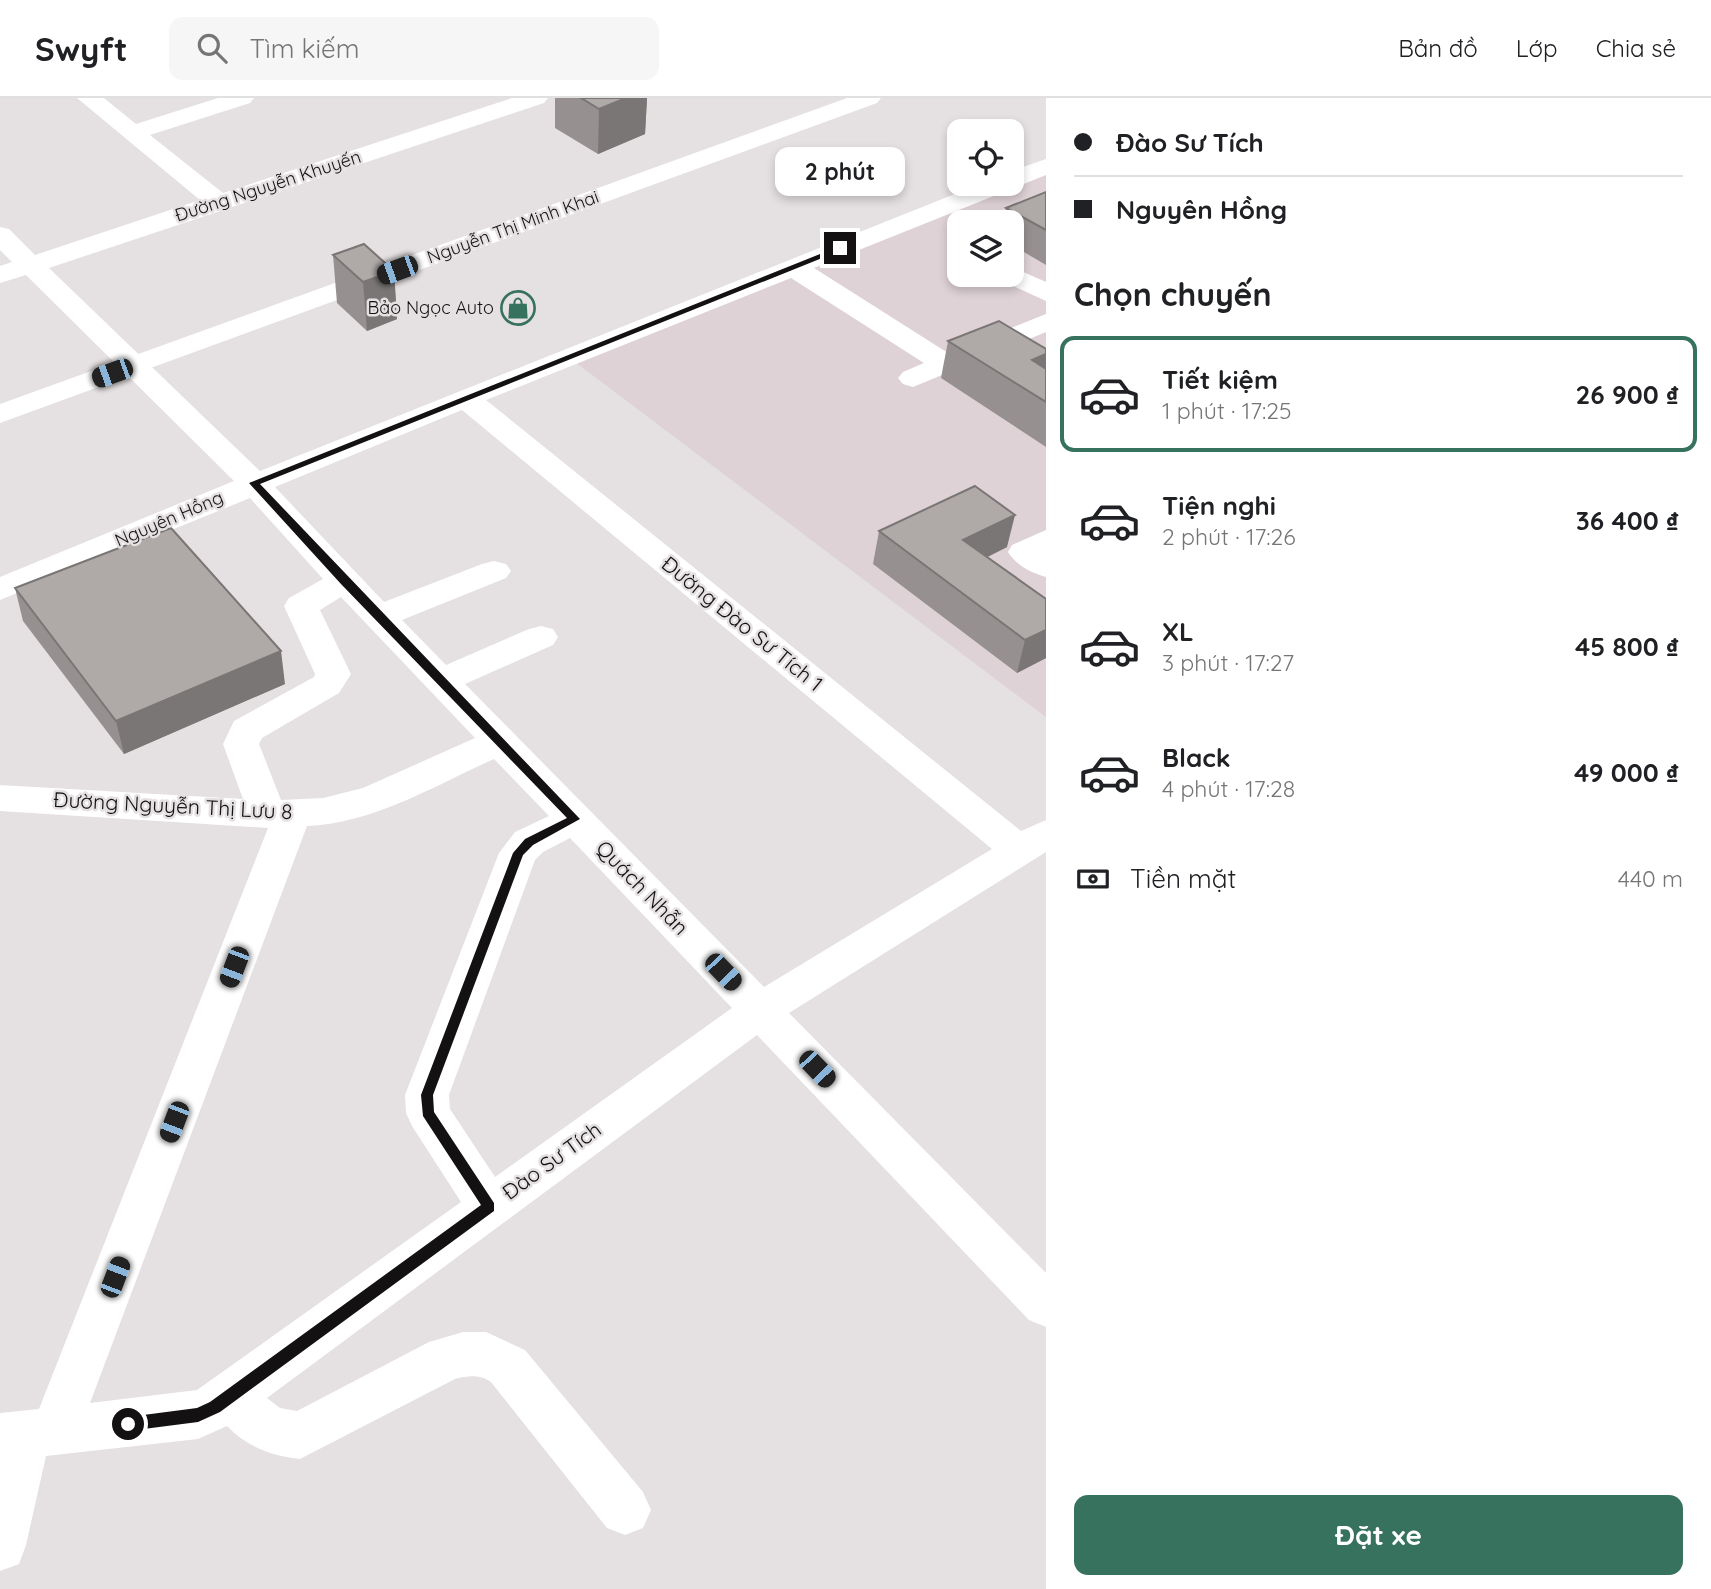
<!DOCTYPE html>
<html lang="vi">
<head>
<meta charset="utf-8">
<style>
  :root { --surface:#fff; --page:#f6f6f6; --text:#202124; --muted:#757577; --line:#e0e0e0; --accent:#36725d }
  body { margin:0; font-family:Quicksand,sans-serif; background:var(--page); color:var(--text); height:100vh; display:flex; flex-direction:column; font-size:26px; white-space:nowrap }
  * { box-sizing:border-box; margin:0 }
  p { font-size:23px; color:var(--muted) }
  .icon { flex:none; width:38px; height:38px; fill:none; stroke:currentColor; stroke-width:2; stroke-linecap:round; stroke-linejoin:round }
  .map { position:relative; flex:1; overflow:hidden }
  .drawer { display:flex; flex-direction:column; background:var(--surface); width:665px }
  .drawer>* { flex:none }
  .hud { display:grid; align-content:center; height:154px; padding:0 28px; background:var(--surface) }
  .fabs { position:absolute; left:947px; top:21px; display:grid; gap:14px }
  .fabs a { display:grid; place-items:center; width:77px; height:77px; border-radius:14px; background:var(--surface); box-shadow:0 4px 10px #0003; font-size:35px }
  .end { position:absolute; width:32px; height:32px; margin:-16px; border:9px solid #131111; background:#fff; box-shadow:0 0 0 4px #fff }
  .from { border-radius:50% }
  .bubble { position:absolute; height:49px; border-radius:14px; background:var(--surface); box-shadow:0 4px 10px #0003; font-size:23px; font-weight:700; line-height:49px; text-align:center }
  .car { position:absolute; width:21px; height:42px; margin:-21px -10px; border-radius:9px; box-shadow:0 0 5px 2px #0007; background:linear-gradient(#222 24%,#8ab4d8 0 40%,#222 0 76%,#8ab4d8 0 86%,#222 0) }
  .hud b { display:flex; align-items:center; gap:24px; height:66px; font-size:26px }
  .hud b+b { border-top:2px solid var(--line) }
  .hud i { width:18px; height:18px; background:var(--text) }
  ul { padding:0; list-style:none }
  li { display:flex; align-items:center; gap:21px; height:116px; margin:0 14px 10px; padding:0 14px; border:4px solid transparent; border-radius:14px }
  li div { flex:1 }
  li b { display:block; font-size:26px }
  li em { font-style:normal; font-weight:700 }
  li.current { border-color:var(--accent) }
  li>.icon { width:63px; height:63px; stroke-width:1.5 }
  h2 { padding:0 28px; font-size:32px; line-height:84px }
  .pay { display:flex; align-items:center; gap:18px; height:77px; padding:0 28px; font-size:26px }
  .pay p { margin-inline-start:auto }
  .cta { display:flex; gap:14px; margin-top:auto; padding:14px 28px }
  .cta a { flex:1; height:80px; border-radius:14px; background:var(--accent); color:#fff; font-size:28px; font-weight:700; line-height:80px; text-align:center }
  header { display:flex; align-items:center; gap:42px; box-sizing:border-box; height:98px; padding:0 35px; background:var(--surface); border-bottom:2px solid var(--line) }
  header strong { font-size:33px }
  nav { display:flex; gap:38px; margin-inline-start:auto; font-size:24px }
  .search { width:490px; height:63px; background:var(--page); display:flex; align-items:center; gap:18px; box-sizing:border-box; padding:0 24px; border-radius:14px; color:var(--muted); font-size:26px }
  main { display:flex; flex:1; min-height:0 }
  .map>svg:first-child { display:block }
</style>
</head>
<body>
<header>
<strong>Swyft</strong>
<div class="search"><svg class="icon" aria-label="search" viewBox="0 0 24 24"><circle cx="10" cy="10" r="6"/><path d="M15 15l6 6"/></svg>Tìm kiếm</div>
<nav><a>Bản đồ</a><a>Lớp</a><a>Chia sẻ</a></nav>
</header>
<main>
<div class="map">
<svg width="1046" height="1491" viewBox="0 0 1046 1491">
  <rect width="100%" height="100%" fill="#e5e0e1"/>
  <!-- built -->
  <path fill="#dfd2d6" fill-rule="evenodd" d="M1046 73V619L575 264ZM959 124H1012V177H959Z"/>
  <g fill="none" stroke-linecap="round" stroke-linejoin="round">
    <!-- minor -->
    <g fill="#fff" fill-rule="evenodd">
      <path d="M77 0H104L136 26 218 0H254L250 5 150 37 223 95 512 0H548L544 5 49 170 260 373 980 86H1012V73L1046 61V77L814 170 948 255 1046 216V234L913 289 903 286 898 280 903 274 924 265 791 180 486 302 1021 733 1046 722V754L789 915 1046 1175V1229L1029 1222 757 937 267 1300 280 1310 297 1313 429 1244 463 1234H486L525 1252 643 1394 651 1412 643 1430 625 1437 607 1430 491 1284C479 1276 468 1278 455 1281L300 1361C272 1358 247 1349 227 1328L198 1341 46 1358 26 1447 19 1466 0 1473V1315L39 1311 268 730 0 713V687L243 701 223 646 234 623 314 579 315 576 284 508 289 500 323 481 250 400 0 502V479L234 383 26 177 0 185V168L12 164 0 152V129L9 131 35 157 200 102ZM462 312 992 751 764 889 465 586 553 547 558 539 553 531 541 528 529 531 446 567 402 522 506 480 511 473 506 466 494 463 482 466 384 504 275 389ZM341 499 475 640 363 690 323 700 281 702 259 646 262 640 339 595 351 576 320 512ZM494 661 549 718 515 734 499 755 405 997 406 1015 412 1028 461 1104 197 1292 90 1305 307 728C372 726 436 687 494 661ZM570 740 732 910 495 1079 450 1011 449 997 535 762 543 754Z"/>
      <path d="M1019 172 1046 184V203L1009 186 1005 180 1012 177V174Z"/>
      <path d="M1046 432V479C1031 475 1016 467 1008 454L1012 447Z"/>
    </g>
    <!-- major -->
    <path fill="#fff" fill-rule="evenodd" d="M847 0H881L877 5 0 325V306Z"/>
  </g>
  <!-- wall -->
  <g fill="#969190">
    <path d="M555 0H647L645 36 598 56 555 30Z"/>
    <path d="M1046 94V167L1012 147V124H1003L1006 110Z"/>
    <path d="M333 157 394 173 397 221 367 233 337 205Z"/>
    <path d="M948 243 1046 251V349L941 280Z"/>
    <path d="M879 433 1007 449 987 459 1046 501V560L1017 575 873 466Z"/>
    <path d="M15 490 285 586 124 656 23 523Z"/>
  </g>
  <!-- shaded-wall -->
  <g fill="#7a7676">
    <path d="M626 0H647L645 36 598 56 599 11Z"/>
    <path d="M394 173 397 221 367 233 363 184Z"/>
    <path d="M1046 256V272L1032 262Z"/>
    <path d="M1015 417 1007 449 956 475 963 442Z"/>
    <path d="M1046 532V560L1017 575 1025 542Z"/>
    <path d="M281 553 285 586 124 656 116 623Z"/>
  </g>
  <!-- building -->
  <g fill="#afa9a8" stroke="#7a7676" stroke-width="2">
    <path d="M581 0H626L599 11Z"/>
    <path d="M1046 94V132L1006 110Z"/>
    <path d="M364 146 394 173 363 184 333 157Z"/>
    <path d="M999 223 1046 251V256L1032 262 1046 271V304L948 243Z"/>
    <path d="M975 388 1015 417 963 442 1046 501V532L1025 542 879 433Z"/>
    <path d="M171 430 281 553 116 623 15 490Z"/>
  </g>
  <!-- route -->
  <path fill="#131111" d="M840 148 842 152 260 386 580 721 533 747 523 757 433 997 434 1014 494 1105V1113L220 1314 198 1324 128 1333 123 1331 121 1326 123 1321 128 1319 197 1310 210 1304 481 1107 423 1018 421 997 513 755 525 741 567 720 341 486 249 385Z"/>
  <!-- icons -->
  <defs>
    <g id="shop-ring" transform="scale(1.75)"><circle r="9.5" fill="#e5e0e1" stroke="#36725d" stroke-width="1.5"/><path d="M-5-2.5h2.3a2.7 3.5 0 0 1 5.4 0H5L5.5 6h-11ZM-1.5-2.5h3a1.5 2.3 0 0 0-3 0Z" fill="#36725d"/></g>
  </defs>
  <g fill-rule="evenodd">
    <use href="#shop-ring" x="518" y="210"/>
  </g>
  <g text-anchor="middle" stroke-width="5" stroke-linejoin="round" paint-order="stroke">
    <!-- far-street labels -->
    <g font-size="18" fill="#131111" stroke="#e5e0e1">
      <text transform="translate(268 88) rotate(-18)" y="6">Đường Nguyễn Khuyến</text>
      <text transform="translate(513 129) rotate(-20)" y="6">Nguyễn Thị Minh Khai</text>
      <text transform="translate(169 421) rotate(-23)" y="6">Nguyên Hồng</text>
    </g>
    <!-- far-poi labels -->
    <g font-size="18" fill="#131111" stroke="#e5e0e1" text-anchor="end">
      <text x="494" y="216">Bảo Ngọc Auto</text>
    </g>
    <!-- street labels -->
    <g font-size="21" fill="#131111" stroke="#e5e0e1">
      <text transform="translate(742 526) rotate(39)" y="7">Đường Đào Sư Tích 1</text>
      <text transform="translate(173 708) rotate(3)" y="7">Đường Nguyễn Thị Lưu 8</text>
      <text transform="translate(642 790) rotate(46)" y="7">Quách Nhẫn</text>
      <text transform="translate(552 1063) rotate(-36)" y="7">Đào Sư Tích</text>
    </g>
  </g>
</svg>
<div class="fabs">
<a><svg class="icon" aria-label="locate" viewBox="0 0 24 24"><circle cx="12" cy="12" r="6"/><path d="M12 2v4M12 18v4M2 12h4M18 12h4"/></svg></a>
<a><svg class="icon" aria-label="layers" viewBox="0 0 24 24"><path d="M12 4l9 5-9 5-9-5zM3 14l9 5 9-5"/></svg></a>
</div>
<i class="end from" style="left:128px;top:1326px"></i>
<i class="end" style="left:840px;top:150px"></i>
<div class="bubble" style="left:775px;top:49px;width:130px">2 phút</div>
<i class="car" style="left:397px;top:172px;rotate:250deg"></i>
<i class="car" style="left:112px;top:275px;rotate:250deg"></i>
<i class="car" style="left:234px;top:869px;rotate:201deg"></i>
<i class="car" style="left:723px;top:874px;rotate:136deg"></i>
<i class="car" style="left:817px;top:971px;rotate:136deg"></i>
<i class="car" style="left:174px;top:1024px;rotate:201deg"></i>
<i class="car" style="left:115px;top:1179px;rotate:21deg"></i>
</div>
<section class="drawer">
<div class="hud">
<b><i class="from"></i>Đào Sư Tích</b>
<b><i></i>Nguyên Hồng</b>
</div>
<h2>Chọn chuyến</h2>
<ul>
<li class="current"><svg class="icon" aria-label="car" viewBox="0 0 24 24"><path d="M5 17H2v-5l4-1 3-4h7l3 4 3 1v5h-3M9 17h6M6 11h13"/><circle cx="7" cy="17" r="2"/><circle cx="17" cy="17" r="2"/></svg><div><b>Tiết kiệm</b><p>1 phút · 17:25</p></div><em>26 900 ₫</em></li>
<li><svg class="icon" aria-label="car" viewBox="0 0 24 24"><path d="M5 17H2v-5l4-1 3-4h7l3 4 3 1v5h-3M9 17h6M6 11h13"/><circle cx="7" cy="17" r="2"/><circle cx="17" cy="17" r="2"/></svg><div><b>Tiện nghi</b><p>2 phút · 17:26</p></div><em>36 400 ₫</em></li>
<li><svg class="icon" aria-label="car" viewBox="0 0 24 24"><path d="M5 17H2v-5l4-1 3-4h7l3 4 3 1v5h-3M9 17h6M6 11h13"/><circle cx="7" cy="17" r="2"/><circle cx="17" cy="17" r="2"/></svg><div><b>XL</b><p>3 phút · 17:27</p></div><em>45 800 ₫</em></li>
<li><svg class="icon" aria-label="car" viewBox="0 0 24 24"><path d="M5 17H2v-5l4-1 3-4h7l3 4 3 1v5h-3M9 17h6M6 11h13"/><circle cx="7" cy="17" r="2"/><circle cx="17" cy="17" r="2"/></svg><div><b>Black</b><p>4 phút · 17:28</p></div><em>49 000 ₫</em></li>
</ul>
<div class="pay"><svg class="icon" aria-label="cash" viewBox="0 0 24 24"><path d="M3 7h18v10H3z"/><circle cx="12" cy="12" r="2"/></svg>Tiền mặt<p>440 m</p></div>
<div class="cta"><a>Đặt xe</a></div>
</section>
</main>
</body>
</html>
